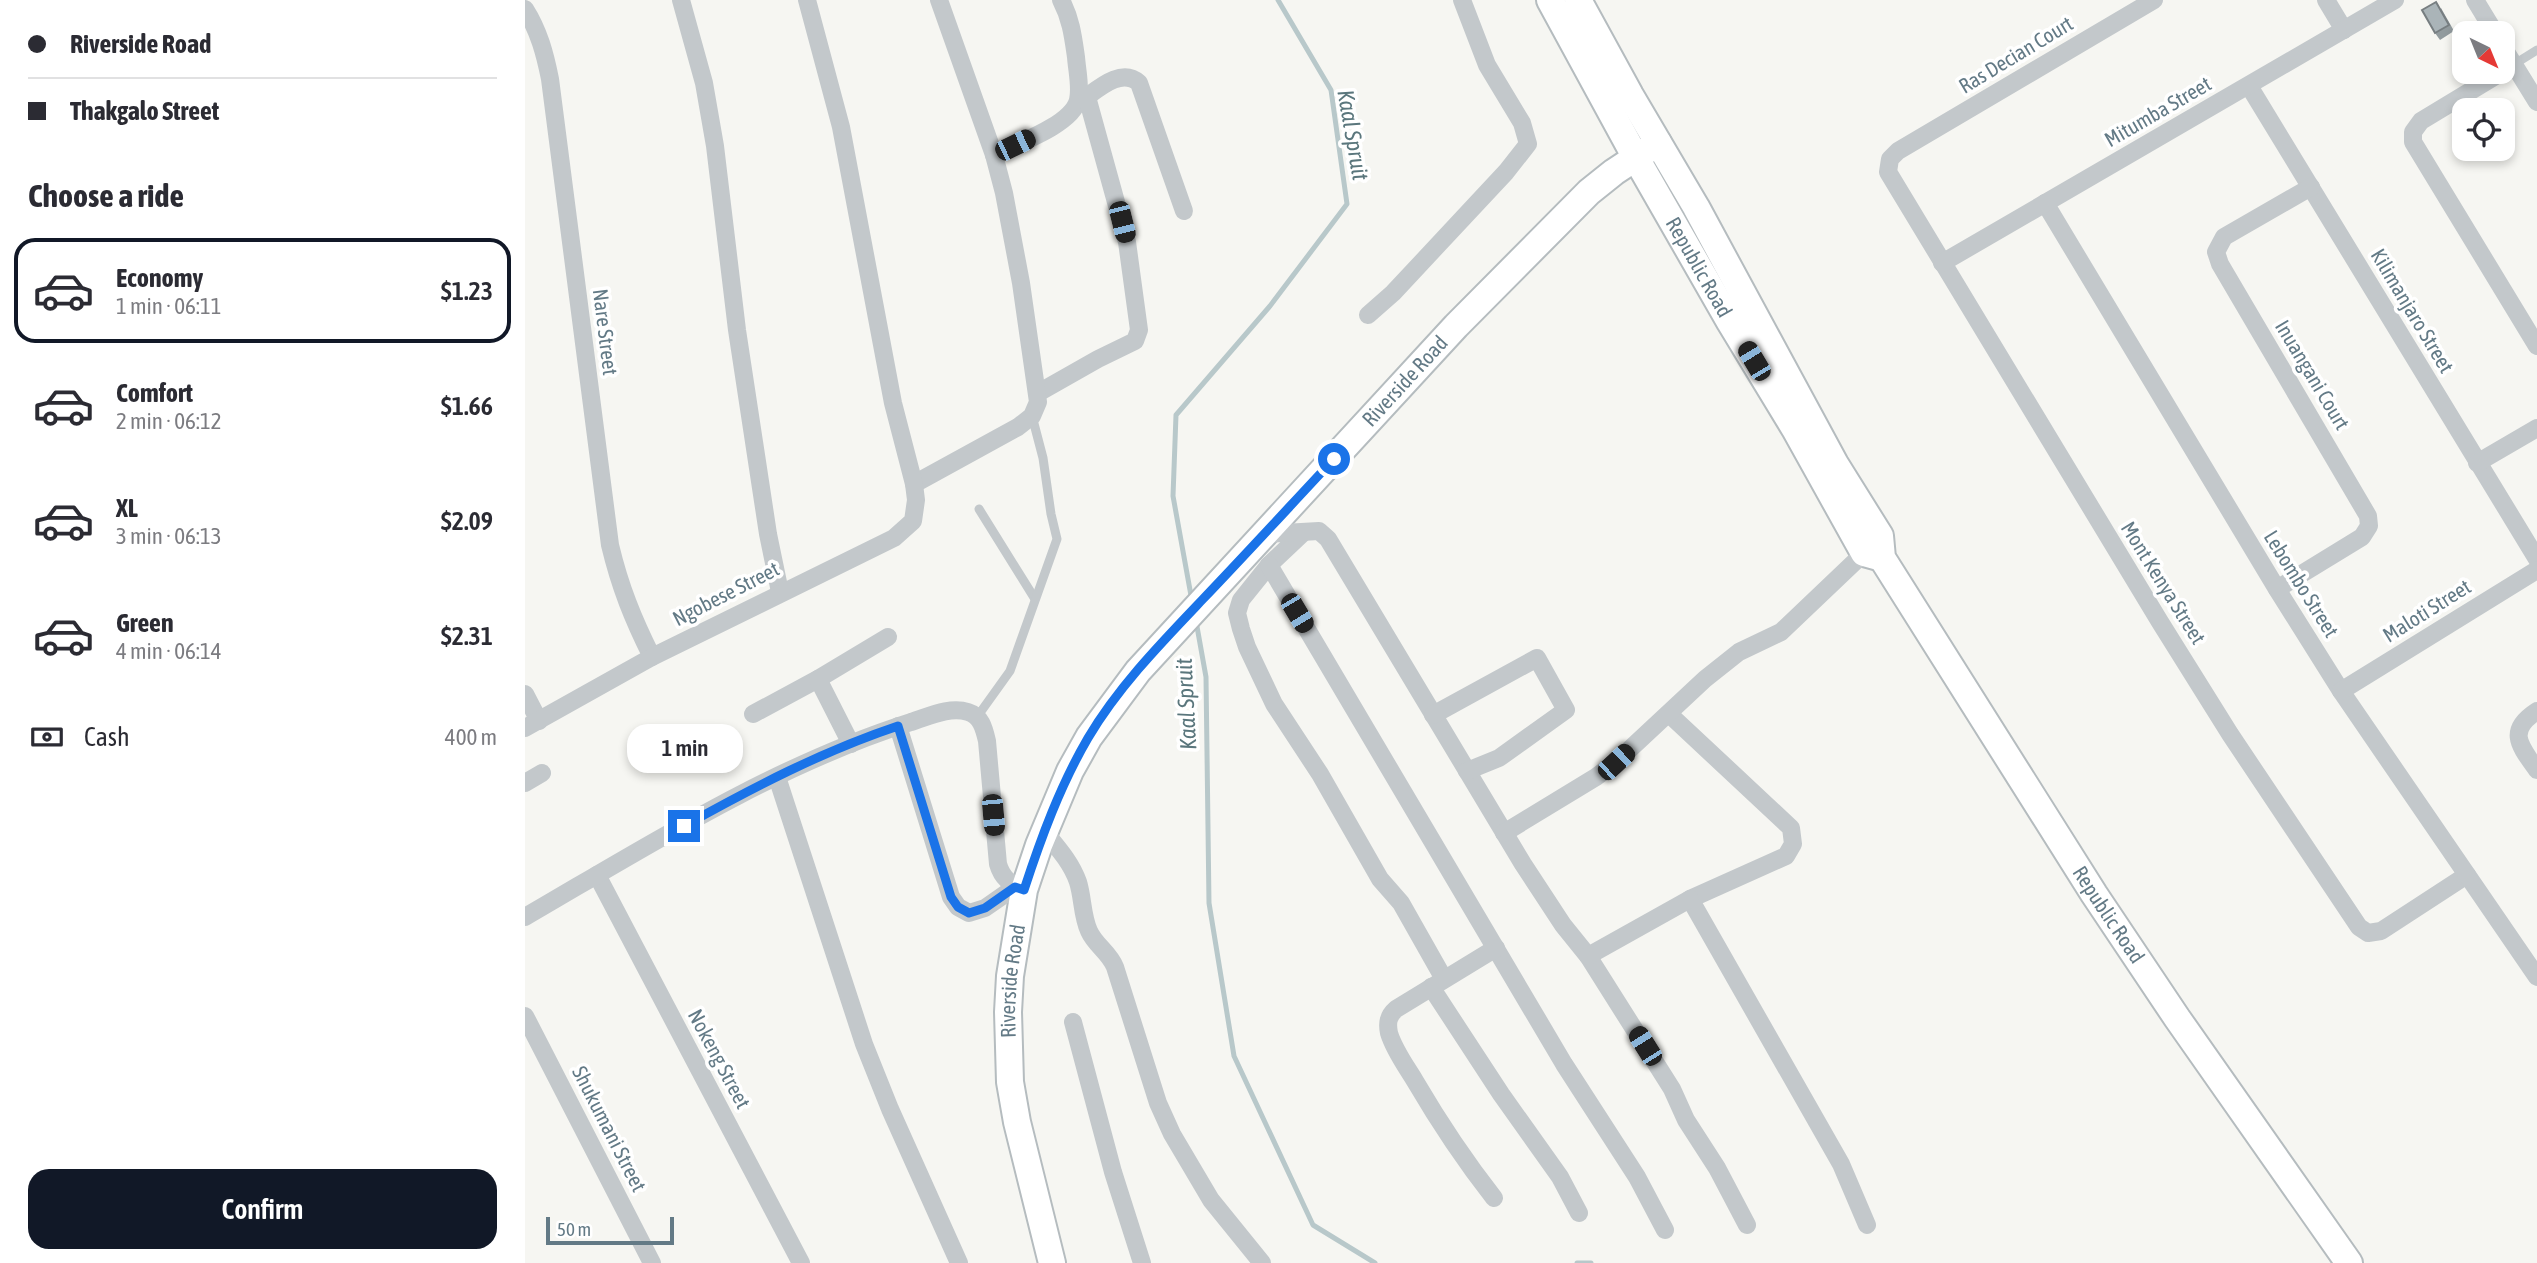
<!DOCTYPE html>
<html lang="en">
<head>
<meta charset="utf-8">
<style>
  :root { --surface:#fff; --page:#f7f7f7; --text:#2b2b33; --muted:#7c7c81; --line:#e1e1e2; --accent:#111827 }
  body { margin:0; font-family:"Asap Condensed",sans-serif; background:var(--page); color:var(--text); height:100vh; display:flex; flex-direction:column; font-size:26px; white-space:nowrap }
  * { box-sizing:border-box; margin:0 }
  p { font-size:23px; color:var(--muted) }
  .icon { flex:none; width:38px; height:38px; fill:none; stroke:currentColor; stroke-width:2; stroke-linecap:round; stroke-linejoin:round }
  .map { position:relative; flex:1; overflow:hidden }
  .panel { display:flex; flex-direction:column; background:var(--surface); width:525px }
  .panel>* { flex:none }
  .top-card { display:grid; align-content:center; height:154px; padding:0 28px; background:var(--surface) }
  .needle { width:46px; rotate:137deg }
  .controls { position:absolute; left:1927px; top:21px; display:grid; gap:14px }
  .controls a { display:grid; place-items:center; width:63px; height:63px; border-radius:14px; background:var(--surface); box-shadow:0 4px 10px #0003; font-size:35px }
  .scale { position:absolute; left:21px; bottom:18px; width:128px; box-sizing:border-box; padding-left:7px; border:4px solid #637a86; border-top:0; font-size:19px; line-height:24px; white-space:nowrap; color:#637a86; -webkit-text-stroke:5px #fff; paint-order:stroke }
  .end { position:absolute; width:32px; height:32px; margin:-16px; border:9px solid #1a73e8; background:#fff; box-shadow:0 0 0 4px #fff }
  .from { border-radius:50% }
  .bubble { position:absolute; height:49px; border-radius:21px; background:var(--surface); box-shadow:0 4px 10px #0003; font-size:23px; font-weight:600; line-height:49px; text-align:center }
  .car { position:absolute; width:21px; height:42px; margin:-21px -10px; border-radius:9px; box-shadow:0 0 5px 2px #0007; background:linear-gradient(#222 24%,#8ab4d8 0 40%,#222 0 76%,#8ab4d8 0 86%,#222 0) }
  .top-card b { display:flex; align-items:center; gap:24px; height:66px; font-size:26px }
  .top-card b+b { border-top:2px solid var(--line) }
  .top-card i { width:18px; height:18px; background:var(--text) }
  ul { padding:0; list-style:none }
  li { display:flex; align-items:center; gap:21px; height:105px; margin:0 14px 10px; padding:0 14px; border:4px solid transparent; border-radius:21px }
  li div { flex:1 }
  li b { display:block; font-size:26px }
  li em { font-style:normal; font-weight:600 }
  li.active { border-color:var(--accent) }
  li>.icon { width:63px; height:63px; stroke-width:1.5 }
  h2 { padding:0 28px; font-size:32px; line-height:84px }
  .pay { display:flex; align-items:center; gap:18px; height:77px; padding:0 28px; font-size:26px }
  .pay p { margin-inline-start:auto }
  .action { display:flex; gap:14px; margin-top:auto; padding:14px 28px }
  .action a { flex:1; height:80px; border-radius:21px; background:var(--accent); color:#fff; font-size:28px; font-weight:600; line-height:80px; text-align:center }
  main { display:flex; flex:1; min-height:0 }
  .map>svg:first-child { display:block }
</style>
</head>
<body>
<main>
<section class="panel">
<div class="top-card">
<b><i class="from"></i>Riverside Road</b>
<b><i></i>Thakgalo Street</b>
</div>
<h2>Choose a ride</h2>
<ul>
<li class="active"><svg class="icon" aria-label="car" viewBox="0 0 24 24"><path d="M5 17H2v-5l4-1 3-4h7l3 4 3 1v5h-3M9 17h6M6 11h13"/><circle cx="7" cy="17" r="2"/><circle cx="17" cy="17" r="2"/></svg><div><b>Economy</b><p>1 min · 06:11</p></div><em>$1.23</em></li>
<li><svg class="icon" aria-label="car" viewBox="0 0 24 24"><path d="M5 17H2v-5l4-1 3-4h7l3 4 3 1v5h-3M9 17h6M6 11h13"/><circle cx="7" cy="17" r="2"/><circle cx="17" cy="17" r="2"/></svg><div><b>Comfort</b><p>2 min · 06:12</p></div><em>$1.66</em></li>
<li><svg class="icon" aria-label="car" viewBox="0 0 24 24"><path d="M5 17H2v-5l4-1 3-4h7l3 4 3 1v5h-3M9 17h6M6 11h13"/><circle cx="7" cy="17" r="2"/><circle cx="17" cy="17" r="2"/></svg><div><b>XL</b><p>3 min · 06:13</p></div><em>$2.09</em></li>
<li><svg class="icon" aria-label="car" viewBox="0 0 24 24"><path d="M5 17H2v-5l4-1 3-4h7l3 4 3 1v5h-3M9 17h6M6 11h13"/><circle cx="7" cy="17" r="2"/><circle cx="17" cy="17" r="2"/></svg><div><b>Green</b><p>4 min · 06:14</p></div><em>$2.31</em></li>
</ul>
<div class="pay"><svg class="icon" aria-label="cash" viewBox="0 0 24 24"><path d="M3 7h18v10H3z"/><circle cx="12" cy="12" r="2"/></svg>Cash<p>400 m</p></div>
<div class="action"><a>Confirm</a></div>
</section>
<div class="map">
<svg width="2012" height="1263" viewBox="0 0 2012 1263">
  <rect width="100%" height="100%" fill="#f6f6f2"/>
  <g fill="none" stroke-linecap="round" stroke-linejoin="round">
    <!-- stream -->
    <g stroke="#b8c8ca" stroke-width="5">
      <path d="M667 601 648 496 651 415 745 306 822 204 806 90 753 0"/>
      <path d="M671 621 681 677 684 903 709 1056 788 1225 850 1263"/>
      <path d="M1052 1263H1066"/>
    </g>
    <!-- secondary casing -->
    <g stroke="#b5bcbf" stroke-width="30">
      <g id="secondary">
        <path id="s1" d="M1025 0 1111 158 1205 322 1270 429 1339 553 1357 558"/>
        <path id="s2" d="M1053 0 1105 95 1171 207 1310 464 1355 536 1357 558 1569 894 1652 1018 1824 1263"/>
        <path id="s3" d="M527 1263 492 1122 485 1082 483 1012 485 976 499 890 514 845 545 771 564 737 613 671 931 326 1064 192 1089 172 1133 143"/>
      </g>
    </g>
    <!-- lane -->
    <g stroke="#c3c8cb" stroke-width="9">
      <path d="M1988 65 2012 50"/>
      <path d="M454 509 510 599"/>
      <path d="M452 717 485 671 532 539 526 514 518 458 507 416"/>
    </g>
    <!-- street -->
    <g stroke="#c3c8cb" stroke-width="18">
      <path d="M156 0 179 83 190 146 212 330 243 534 255 592"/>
      <path d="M1629 0 1373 151 1365 159 1363 172 1635 622 1705 734 1834 927 1843 933 1856 931 1942 875"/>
      <path d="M1801 0 1819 30"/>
      <path d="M1950 0 1970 33"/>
      <path d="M0 9C14 31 20 54 25 79L85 545C95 587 108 619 127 657"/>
      <path d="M1978 47 2012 102"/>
      <path d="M1977 72 1896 121 1888 132V142L2012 346"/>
      <path d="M1724 86 2012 559"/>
      <path d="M553 103C570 92 595 66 614 83L659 211"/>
      <path d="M469 155C491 144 547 125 553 100 556 87 552 71 551 57 548 36 546 19 536 0"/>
      <path d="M1520 203 1752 589 1816 691 2012 977"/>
      <path d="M1417 263 1870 0"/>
      <path d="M843 315 868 293 981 172 1003 144 997 123 962 65 937 0"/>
      <path d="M513 393 573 359 610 341 614 330 602 242 562 97"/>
      <path d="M1952 463 2012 428"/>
      <path d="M389 484 493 427 507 416 513 402 496 283 479 193 469 155 414 0"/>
      <path d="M779 532 744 565 716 600 712 613 716 629 722 647 749 704 795 774 855 879 876 903 919 979"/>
      <path d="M739 534 794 531 803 539 998 864 1038 925 1063 956 1147 1089 1161 1120 1192 1168 1222 1225"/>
      <path d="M744 565 1039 1064 1112 1177 1140 1230"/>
      <path d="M1752 589 1837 537 1844 526 1843 516 1695 264 1691 252 1699 237 1786 187"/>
      <path d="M1816 691 2012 570"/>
      <path d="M0 694 14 721"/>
      <path d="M2012 711C1981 731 1995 746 2012 770"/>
      <path d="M228 714 293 679"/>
      <path d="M1144 714 1266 828 1268 844 1261 856 1165 899 1316 1164 1342 1225"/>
      <path d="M908 715 1012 658 1041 710 974 758 942 771"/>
      <path d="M373 726 426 897 433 907 444 913 460 908 490 887"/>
      <path d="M0 728 127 657 369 538 388 521 391 500 389 484 368 403 316 127 282 0"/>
      <path d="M326 744 293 679 363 637"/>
      <path d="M252 777 339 1044 365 1109 434 1263"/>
      <path d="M0 783 17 773"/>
      <path d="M519 831C532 847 546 862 553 882 558 898 557 916 564 931 570 945 584 952 590 967L633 1103 647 1134 686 1200 737 1263"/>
      <path d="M979 833 1071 777 1091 762 1180 679 1214 652 1256 632 1339 553"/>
      <path d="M72 875 276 1263"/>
      <path d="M0 917C124 845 248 766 386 722 403 717 424 706 443 712 456 716 459 728 462 741L473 864C477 878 485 884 499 890"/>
      <path d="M1063 956 1165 899"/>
      <path d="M906 987 976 1094 1035 1177 1054 1213"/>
      <path d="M0 1016 127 1263"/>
      <path d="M548 1022 588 1172 617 1263"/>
      <path d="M969 1198C940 1161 914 1122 890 1081 881 1066 869 1050 864 1033 862 1023 863 1016 871 1009L971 948"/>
    </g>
    <!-- secondary -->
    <use href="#secondary" stroke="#fff" stroke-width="26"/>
  </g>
  <!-- wall -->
  <path fill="#929b9e" d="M1916 8 1929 31 1915 40 1910 33Z"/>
  <!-- building -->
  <path fill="#aab4b8" stroke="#777e81" stroke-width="2" d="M1911 2 1924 25 1910 33 1897 10Z"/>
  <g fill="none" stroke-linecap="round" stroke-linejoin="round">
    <!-- route -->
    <path stroke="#1a73e8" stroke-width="9" d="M159 826C227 788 298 751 373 726L426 897 433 907 444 913 460 908 490 887 499 890C516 838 535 786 563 738 593 687 637 642 678 599 722 553 765 506 809 459"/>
  </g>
  <g text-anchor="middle" stroke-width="7" stroke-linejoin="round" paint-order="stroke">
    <!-- street labels -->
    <g font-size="21" fill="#637a86" stroke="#fff">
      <text transform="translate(1491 55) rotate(-31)" y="7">Ras Decian Court</text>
      <text transform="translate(1633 112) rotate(-30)" y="7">Mitumba Street</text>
      <text dy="7" stroke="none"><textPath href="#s1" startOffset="306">Republic Road</textPath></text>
      <text transform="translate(1887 311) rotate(59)" y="7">Kilimanjaro Street</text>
      <text transform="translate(80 332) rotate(83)" y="7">Nare Street</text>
      <text transform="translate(1787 375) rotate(59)" y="7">Inuangani Court</text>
      <text dy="7" stroke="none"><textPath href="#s3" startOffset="1022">Riverside Road</textPath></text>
      <text transform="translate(1638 583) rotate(58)" y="7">Mont Kenya Street</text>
      <text transform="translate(1776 584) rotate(58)" y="7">Lebombo Street</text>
      <text transform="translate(201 594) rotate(-27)" y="7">Ngobese Street</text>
      <text transform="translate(1902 611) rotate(-32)" y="7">Maloti Street</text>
      <text dy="7" stroke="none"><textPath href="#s2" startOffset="1060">Republic Road</textPath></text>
      <text dy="7" stroke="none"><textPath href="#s3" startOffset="287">Riverside Road</textPath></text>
      <text transform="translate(194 1059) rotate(62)" y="7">Nokeng Street</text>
      <text transform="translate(84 1129) rotate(63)" y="7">Shukumani Street</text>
    </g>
    <!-- water labels -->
    <g font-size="23" font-style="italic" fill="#5a767c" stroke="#fff">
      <text transform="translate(828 135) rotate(80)" y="8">Kaal Spruit</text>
      <text transform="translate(661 704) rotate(-93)" y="8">Kaal Spruit</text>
    </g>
  </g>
</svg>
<div class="controls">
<a><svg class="needle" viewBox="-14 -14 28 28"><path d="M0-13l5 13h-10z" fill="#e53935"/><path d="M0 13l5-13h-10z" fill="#7c7c81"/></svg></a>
<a><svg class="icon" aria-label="locate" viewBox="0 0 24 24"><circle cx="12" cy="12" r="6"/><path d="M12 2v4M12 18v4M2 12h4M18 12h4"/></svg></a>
</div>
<div class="scale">50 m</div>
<i class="end from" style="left:809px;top:459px"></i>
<i class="end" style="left:159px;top:826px"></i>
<div class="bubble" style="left:102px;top:724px;width:116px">1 min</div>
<i class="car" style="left:490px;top:145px;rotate:64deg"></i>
<i class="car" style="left:597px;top:222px;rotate:166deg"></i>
<i class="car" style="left:1229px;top:361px;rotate:329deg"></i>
<i class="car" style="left:772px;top:613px;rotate:149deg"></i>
<i class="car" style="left:1091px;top:762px;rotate:47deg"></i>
<i class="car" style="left:468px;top:815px;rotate:175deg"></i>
<i class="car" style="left:1120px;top:1046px;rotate:328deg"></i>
</div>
</main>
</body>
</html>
